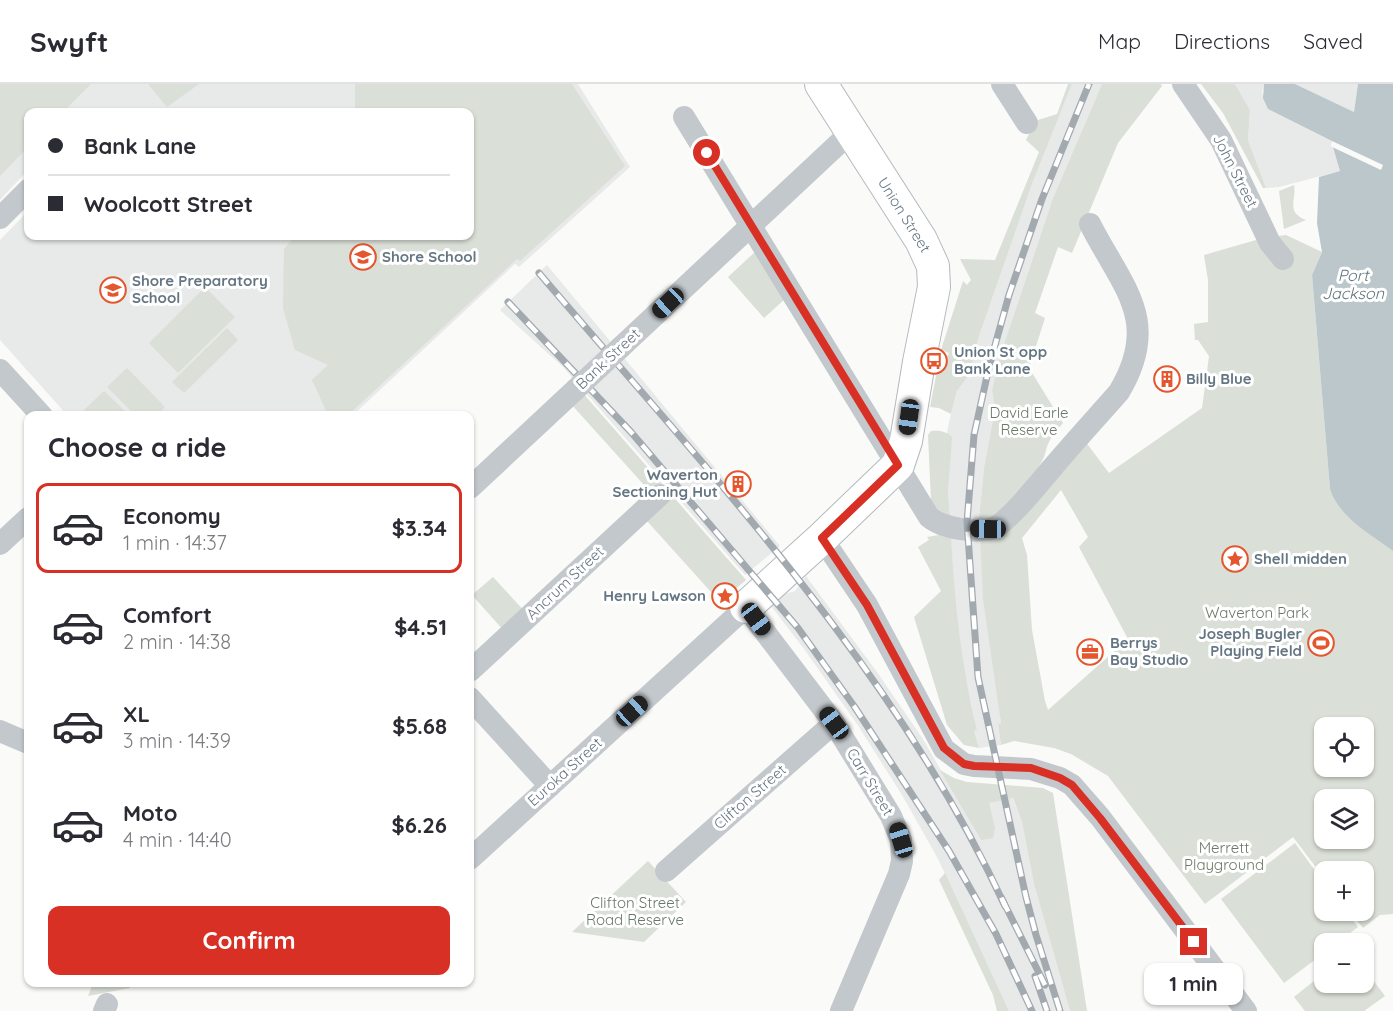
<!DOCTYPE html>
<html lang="en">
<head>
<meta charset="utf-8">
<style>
  :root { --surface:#fff; --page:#f2f2f3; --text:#2b2b33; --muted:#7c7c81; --line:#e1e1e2; --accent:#d93025 }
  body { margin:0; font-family:Quicksand,sans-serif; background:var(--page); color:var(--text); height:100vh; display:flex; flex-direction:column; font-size:22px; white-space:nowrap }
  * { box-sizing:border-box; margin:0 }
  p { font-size:20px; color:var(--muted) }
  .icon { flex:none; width:33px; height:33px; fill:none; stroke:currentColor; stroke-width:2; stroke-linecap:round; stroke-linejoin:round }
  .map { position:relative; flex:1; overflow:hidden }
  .side { position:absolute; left:24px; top:327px; width:450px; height:576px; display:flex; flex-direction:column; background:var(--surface); border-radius:12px; box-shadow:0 2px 4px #0004 }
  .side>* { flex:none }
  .hud { position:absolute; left:24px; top:24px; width:450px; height:132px; border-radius:12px; box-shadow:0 2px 4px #0004; display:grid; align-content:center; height:132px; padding:0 24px; background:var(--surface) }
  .buttons { position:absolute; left:1314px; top:633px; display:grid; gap:12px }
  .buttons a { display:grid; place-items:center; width:60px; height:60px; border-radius:12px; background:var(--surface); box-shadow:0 2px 4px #0004; font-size:30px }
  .end { position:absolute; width:27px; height:27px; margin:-14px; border:8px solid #d93025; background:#fff; box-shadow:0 0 0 3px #fff }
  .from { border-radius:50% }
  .bubble { position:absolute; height:42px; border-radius:12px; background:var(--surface); box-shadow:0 2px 4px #0004; font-size:20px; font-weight:700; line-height:42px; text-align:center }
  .car { position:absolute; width:18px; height:36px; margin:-18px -9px; border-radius:8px; box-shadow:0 0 4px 2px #0007; background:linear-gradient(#222 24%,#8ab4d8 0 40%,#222 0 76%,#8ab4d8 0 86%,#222 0) }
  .hud b { display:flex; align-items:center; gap:21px; height:57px; font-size:22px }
  .hud b+b { border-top:2px solid var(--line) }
  .hud i { width:15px; height:15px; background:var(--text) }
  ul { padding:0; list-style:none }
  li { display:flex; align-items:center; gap:18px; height:90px; margin:0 12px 9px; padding:0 12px; border:3px solid transparent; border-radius:12px }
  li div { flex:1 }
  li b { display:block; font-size:22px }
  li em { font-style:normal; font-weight:700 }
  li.current { border-color:var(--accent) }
  li>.icon { width:54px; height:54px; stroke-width:1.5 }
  h2 { padding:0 24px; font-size:27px; line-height:72px }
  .cta { display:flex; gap:12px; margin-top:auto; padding:12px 24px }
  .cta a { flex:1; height:69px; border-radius:12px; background:var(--accent); color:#fff; font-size:24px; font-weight:700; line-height:69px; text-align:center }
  header { display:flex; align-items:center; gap:36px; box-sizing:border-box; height:84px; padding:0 30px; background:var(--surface); border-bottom:2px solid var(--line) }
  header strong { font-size:28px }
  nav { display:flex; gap:33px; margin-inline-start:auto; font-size:21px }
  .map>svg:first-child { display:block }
</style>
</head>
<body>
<header>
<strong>Swyft</strong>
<nav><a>Map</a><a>Directions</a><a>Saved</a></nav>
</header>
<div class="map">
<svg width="1393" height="927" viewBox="0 0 1393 927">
  <rect width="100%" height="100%" fill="#fafaf8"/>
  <!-- built -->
  <g fill="#e8e9e9">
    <path d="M0 0H578L630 83 519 183 515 180 353 331H67L0 256V156L28 127V152H470V28H28V86L0 116Z"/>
    <path d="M1072 0H1102L1053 114 1000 272 992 306 995 325 984 384 979 434 973 438 950 432 948 408 949 383 947 349 949 338 957 307 969 291 979 252 1001 189 1032 100Z"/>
    <path d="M1235 0H1264L1262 8 1268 25 1332 57 1340 87 1279 103 1266 104 1248 56 1250 26Z"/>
    <path d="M1295 0H1358L1354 28Z"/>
    <path d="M547 181 780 462 745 491 564 284 500 226Z"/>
    <path d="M951 449 980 452 1001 639 998 640 1001 661 979 664 974 647 977 646 960 569 954 518Z"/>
    <path d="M806 492 877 588 923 655 981 756 988 719 1012 713 1022 738 1034 800 1070 927H1009L937 773 902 711 857 640 804 565 771 522 785 510 795 507Z"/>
  </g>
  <!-- green -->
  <g fill="#dadfd7" fill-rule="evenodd">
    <path d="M0 0H91L63 28H28V63L0 92Z"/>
    <path d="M148 0H199L167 23Z"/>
    <path d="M355 0H572L625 82 520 177 517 175 348 331H328L312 296 328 281 295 266 283 224 284 165 295 152H470V28H355Z"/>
    <path d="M1068 0H1072L1032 100 1001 189 979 252 969 291 957 307 951 330 939 324 930 323 939 277 945 278 949 269 941 266 963 197 967 201 971 196 960 175 995 176 1039 68 1026 56 1035 37 1057 30Z"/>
    <path d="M1102 0H1161L1162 2 1118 59 1072 169 1058 163 1035 229 1045 234 1029 284 1063 339C1058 345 1052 351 1049 358 1046 363 1046 370 1043 375 1036 390 1003 432 989 438 980 442 970 441 961 441 945 440 935 431 931 417L928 351 931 347C939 346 946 347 952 353L948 408 950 432C960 438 968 441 979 434L984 384 995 325 992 306 1000 272 1053 114Z"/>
    <path d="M1201 0H1235L1250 26 1248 56 1266 104H1263L1223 29Z"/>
    <path d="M1294 101C1297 116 1285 128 1306 136L1284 145 1279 107Z"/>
    <path d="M1286 151 1322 168 1312 191 1330 405 1374 453 1393 467V830L1380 831 1363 844 1349 827 1364 826V788H1324V794L1293 753 1205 820 1108 692 1071 670 1054 664 1014 657 1001 661 998 640 1001 639 983 515 980 452 1085 357 1109 389 1202 324 1209 272 1198 256H1195L1194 240 1208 238V196L1204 171 1263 154ZM1061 406 1088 453 1079 463 1128 555 1048 626 1045 617 1032 546 1027 471 1022 454ZM1324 644H1364V682H1324ZM1324 716H1364V754H1324Z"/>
    <path d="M756 167 786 214 764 234 728 193Z"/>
    <path d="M205 203 235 233 178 289 149 259Z"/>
    <path d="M227 244 238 256 184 309 172 298Z"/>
    <path d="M127 284 165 323 157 331H135L107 303Z"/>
    <path d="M574 299 746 496 720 518 647 437 663 422 562 310Z"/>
    <path d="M104 307 129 331H90L84 326Z"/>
    <path d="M951 449C954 516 961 581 977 646L974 647 979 664 964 661 947 641 914 533 941 507 918 463 929 456 927 453Z"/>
    <path d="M493 493 526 529 505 548 472 511Z"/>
    <path d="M940 686 954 694 967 698 1043 704 1053 709 1087 927H1070L1034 800 1022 738 1013 714 989 719 995 744 993 754 981 756Z"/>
    <path d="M1295 759 1324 799V826L1346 827 1358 843 1337 859 1324 860V869L1284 899 1221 815Z"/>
    <path d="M648 777 686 818 644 858 572 848Z"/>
    <path d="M945 789 1009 927H997L993 911 939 796Z"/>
    <path d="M1364 884 1385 912 1364 927H1305L1294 913 1324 889V898H1364Z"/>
    <path d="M93 899V898L131 899 130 904 88 912Z"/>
  </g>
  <!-- water -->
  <path fill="#bbc7cb" d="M1264 0H1295L1354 28 1358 0H1393V467C1369 449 1340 434 1330 405L1312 191 1322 168 1317 139 1319 93 1340 87 1333 63 1330 62 1332 57 1268 25 1263 14Z"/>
  <!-- pier -->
  <path fill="#fafaf8" d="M1332 57 1383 81 1381 86 1330 62Z"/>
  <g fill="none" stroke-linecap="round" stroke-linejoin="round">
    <!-- secondary casing -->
    <g stroke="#b3babf" stroke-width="34">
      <path id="secondary" d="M746 523 822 454 898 381 906 357 919 278 934 203 933 182 921 156 821 0"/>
    </g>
    <!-- street -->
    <g stroke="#c3c8cc" stroke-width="22">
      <path d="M1002 0 1027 39"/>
      <path d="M1183 0 1221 56 1270 159 1283 175"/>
      <path d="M684 33 929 433C942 444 980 451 995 443 1010 436 1040 398 1052 384 1074 358 1097 333 1119 308 1162 236 1122 203 1090 140"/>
      <path d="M0 134 28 106"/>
      <path d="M620 264 851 48"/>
      <path d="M0 286 42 332"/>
      <path d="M470 404 575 306"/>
      <path d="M822 454 867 521 944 665 964 680 974 682 1031 685 1060 694 1072 701 1100 733 1246 927"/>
      <path d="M0 460 28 434"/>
      <path d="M470 587 660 411"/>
      <path d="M470 614 550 702"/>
      <path d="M0 647 28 659"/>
      <path d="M470 775 746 523 834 639 891 732 901 756 902 777 899 790 841 927"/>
      <path d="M666 787 834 639"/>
      <path d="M104 927 107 920"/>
    </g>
    <!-- secondary -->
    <use href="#secondary" stroke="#fff" stroke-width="32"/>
    <!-- rail casing -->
    <g stroke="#a2aab0" stroke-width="7">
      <g id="rail">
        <path d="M539 189C710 390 893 580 1005 822L1001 813"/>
        <path d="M508 218 631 348 798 544 854 622 949 767 996 850 1032 927"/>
        <path d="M1002 815 1045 901"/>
        <path d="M1035 892 1047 927"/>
        <path d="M1060 927 1036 851 1026 813 978 593 967 438 974 351 989 283 1009 211 1042 115 1089 0"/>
      </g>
    </g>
    <!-- rail -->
    <use href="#rail" stroke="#fff" stroke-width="4.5" stroke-dasharray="14" stroke-linecap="butt"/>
    <!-- street-bridge -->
    <path stroke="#c3c8cc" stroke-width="22" d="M575 306 620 264"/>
  </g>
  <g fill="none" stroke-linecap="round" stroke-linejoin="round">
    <!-- route -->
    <path stroke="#d93025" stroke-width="8" d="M707 69 898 381 822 454 867 521 944 664 964 680 974 682 1031 684 1060 694 1072 701 1100 734 1194 858"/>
  </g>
  <!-- icons -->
  <defs>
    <g id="school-ring" transform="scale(1.35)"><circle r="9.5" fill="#fff" stroke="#e4572e" stroke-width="1.5"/><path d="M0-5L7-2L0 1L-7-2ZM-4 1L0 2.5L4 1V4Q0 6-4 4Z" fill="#e4572e"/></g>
    <g id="bus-ring" transform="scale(1.35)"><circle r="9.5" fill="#fff" stroke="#e4572e" stroke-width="1.5"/><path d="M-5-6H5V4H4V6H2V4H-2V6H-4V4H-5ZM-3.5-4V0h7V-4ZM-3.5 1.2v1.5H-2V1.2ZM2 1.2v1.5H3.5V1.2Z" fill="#e4572e"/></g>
    <g id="building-ring" transform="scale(1.35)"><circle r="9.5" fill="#fff" stroke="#e4572e" stroke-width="1.5"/><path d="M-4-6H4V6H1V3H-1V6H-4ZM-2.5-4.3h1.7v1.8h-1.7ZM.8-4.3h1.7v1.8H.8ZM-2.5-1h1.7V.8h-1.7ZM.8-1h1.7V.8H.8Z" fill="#e4572e"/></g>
    <g id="sight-ring" transform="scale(1.35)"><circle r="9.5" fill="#fff" stroke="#e4572e" stroke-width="1.5"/><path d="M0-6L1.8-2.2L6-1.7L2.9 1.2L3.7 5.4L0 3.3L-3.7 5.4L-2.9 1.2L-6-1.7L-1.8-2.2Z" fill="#e4572e"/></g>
    <g id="stadium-ring" transform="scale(1.35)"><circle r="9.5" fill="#fff" stroke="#e4572e" stroke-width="1.5"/><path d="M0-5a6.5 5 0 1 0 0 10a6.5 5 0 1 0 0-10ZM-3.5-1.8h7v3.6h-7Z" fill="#e4572e"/></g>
    <g id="office-ring" transform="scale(1.35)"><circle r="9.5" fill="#fff" stroke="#e4572e" stroke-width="1.5"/><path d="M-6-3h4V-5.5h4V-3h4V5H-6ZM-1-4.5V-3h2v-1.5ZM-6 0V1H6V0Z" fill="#e4572e"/></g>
  </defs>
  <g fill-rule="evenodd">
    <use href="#school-ring" x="363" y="173"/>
    <use href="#school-ring" x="113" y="206"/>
    <use href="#bus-ring" x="934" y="277"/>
    <use href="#building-ring" x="1167" y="295"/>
    <use href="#building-ring" x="738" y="400"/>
    <use href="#sight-ring" x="1235" y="475"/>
    <use href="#sight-ring" x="725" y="512"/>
    <use href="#stadium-ring" x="1321" y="559"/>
    <use href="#office-ring" x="1090" y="568"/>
  </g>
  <g text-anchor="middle" stroke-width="6" stroke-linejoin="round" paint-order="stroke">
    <!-- street labels -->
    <g font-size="15" fill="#657683" stroke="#fff">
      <text transform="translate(1235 87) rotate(63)" y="5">John Street</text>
      <text transform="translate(904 131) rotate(58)" y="5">Union Street</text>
      <text transform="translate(608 275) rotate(-43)" y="5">Bank Street</text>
      <text transform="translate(565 499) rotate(-43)" y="5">Ancrum Street</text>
      <text transform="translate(565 688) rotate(-42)" y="5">Euroka Street</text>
      <text transform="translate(870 698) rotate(59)" y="5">Carr Street</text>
      <text transform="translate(750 713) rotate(-41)" y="5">Clifton Street</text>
    </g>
    <!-- poi labels -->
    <g font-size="15" font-weight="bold" fill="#657683" stroke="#fff" text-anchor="start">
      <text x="382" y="178">Shore School</text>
      <text x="132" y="202">Shore Preparatory<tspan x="132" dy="17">School</tspan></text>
      <text x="954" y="273">Union St opp<tspan x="954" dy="17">Bank Lane</tspan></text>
      <text x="1186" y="300">Billy Blue</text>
      <text x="718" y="396" text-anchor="end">Waverton<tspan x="718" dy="17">Sectioning Hut</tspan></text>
      <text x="1254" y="480">Shell midden</text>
      <text x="706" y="517" text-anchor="end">Henry Lawson</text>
      <text x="1302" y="555" text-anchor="end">Joseph Bugler<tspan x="1302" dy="17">Playing Field</tspan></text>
      <text x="1110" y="564">Berrys<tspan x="1110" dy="17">Bay Studio</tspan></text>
    </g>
    <!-- park labels -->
    <g font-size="15" fill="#687a64" stroke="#fff">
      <text x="1029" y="334">David Earle<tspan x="1029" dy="17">Reserve</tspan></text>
      <text x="1257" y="534">Waverton Park</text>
      <text x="1224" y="769">Merrett<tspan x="1224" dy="17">Playground</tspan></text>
      <text x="635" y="824">Clifton Street<tspan x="635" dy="17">Road Reserve</tspan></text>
    </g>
    <!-- water labels -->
    <g font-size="16" font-style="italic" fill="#60757c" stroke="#fff">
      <text x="1353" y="197">Port<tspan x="1353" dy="18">Jackson</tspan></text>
    </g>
  </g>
</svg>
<div class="buttons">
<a><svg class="icon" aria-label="locate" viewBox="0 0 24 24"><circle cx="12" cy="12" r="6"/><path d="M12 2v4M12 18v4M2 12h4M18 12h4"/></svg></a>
<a><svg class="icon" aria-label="layers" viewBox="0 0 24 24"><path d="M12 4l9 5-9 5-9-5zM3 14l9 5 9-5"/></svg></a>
<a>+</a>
<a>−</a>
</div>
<i class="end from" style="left:707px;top:69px"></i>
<i class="end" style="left:1194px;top:858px"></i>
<div class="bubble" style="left:1144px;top:879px;width:99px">1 min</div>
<i class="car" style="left:668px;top:219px;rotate:227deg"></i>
<i class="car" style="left:909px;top:333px;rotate:188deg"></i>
<i class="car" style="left:988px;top:445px;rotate:271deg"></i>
<i class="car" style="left:756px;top:535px;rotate:143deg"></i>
<i class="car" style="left:632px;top:627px;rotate:48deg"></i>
<i class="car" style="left:834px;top:639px;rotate:323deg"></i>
<i class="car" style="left:901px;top:756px;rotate:343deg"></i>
<div class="hud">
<b><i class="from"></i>Bank Lane</b>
<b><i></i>Woolcott Street</b>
</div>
<section class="side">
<h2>Choose a ride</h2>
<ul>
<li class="current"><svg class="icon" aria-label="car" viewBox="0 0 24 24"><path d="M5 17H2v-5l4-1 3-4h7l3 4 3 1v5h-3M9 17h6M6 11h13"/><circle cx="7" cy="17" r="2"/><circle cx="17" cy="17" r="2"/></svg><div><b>Economy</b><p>1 min · 14:37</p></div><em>$3.34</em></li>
<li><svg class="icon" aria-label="car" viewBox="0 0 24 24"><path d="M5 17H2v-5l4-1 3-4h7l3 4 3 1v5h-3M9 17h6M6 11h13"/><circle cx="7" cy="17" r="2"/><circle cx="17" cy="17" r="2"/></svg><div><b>Comfort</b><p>2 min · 14:38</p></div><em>$4.51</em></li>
<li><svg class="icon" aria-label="car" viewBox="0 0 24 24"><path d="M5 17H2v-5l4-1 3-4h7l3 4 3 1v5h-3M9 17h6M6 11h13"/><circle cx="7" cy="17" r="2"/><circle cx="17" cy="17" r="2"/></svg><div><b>XL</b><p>3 min · 14:39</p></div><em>$5.68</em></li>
<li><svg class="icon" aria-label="car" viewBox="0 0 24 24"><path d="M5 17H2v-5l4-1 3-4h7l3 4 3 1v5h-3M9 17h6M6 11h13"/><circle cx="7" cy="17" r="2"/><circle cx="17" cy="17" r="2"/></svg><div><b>Moto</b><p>4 min · 14:40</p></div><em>$6.26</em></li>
</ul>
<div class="cta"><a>Confirm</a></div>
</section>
</div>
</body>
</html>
